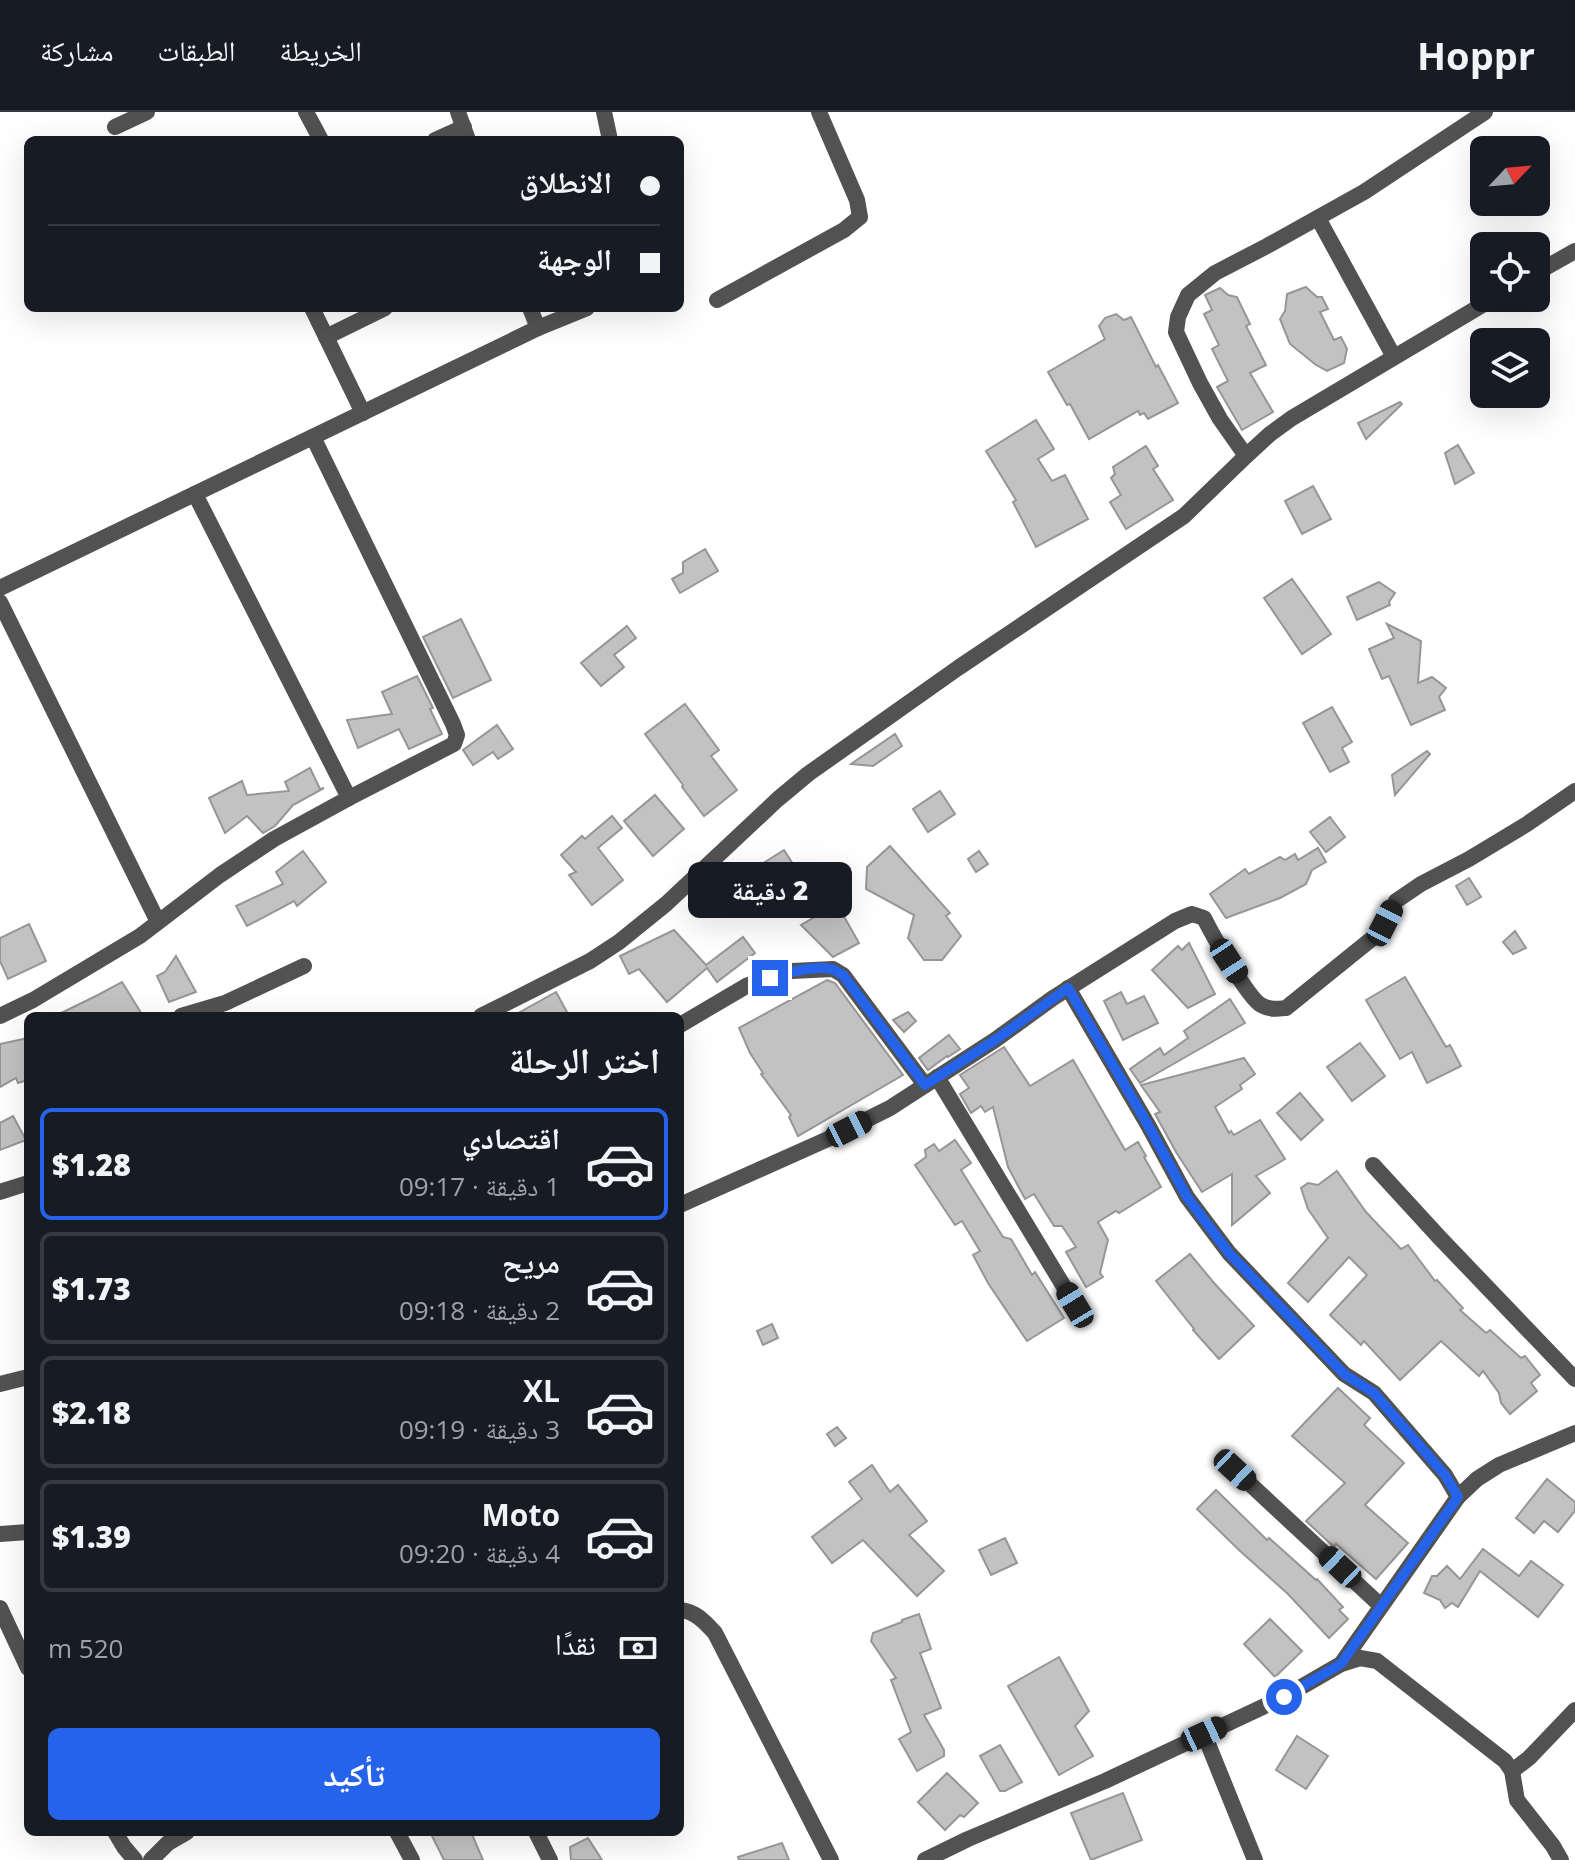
<!DOCTYPE html>
<html lang="ar">
<head>
<meta charset="utf-8">
<style>
  :root { --surface:#171b24; --page:#20242c; --text:#f1f3f6; --muted:#9ea1a6; --line:#363941; --accent:#2563eb }
  body { margin:0; font-family:"Open Sans","Noto Naskh Arabic",sans-serif; background:var(--page); color:var(--text); direction:rtl; height:100vh; display:flex; flex-direction:column; font-size:30px; white-space:nowrap }
  * { box-sizing:border-box; margin:0 }
  p { font-size:26px; color:var(--muted) }
  .icon { flex:none; width:44px; height:44px; fill:none; stroke:currentColor; stroke-width:2; stroke-linecap:round; stroke-linejoin:round }
  .map { position:relative; flex:1; overflow:hidden; direction:ltr }
  .drawer { position:absolute; left:24px; top:900px; width:660px; height:824px; display:flex; flex-direction:column; background:var(--surface); border-radius:12px; box-shadow:0 8px 32px #0002; direction:rtl }
  .drawer>* { flex:none }
  .top-card { position:absolute; left:24px; top:24px; width:660px; height:176px; border-radius:12px; box-shadow:0 8px 32px #0002; direction:rtl; display:grid; align-content:center; height:176px; padding:0 24px; background:var(--surface) }
  .needle { width:52px; rotate:64deg }
  .tools { position:absolute; left:1470px; top:24px; display:grid; gap:16px }
  .tools a { display:grid; place-items:center; width:80px; height:80px; border-radius:12px; background:var(--surface); box-shadow:0 8px 32px #0002; font-size:40px }
  .end { position:absolute; width:36px; height:36px; margin:-18px; border:10px solid #2563eb; background:#fff; box-shadow:0 0 0 4px #fff }
  .from { border-radius:50% }
  .bubble { position:absolute; height:56px; border-radius:12px; background:var(--surface); box-shadow:0 8px 32px #0002; font-size:26px; font-weight:800; line-height:56px; text-align:center; direction:rtl }
  .car { position:absolute; width:24px; height:48px; margin:-24px -12px; border-radius:10px; box-shadow:0 0 6px 2px #0007; background:linear-gradient(#222 24%,#8ab4d8 0 40%,#222 0 76%,#8ab4d8 0 86%,#222 0) }
  .top-card b { display:flex; align-items:center; gap:28px; height:76px; font-size:30px }
  .top-card b+b { border-top:2px solid var(--line) }
  .top-card i { width:20px; height:20px; background:var(--text) }
  ul { padding:0; list-style:none }
  li { display:flex; align-items:center; gap:24px; height:112px; margin:0 16px 12px; padding:0 8px; border:4px solid var(--line); border-radius:12px }
  li div { flex:1 }
  li b { display:block; font-size:30px }
  li em { font-style:normal; font-weight:800 }
  li.current { border-color:var(--accent) }
  li>.icon { width:72px; height:72px; stroke-width:1.5 }
  h2 { padding:0 24px; font-size:36px; line-height:96px }
  .pay { display:flex; align-items:center; gap:20px; height:88px; padding:0 24px; font-size:30px }
  .pay p { margin-inline-start:auto }
  .primary-button { display:flex; gap:16px; margin-top:auto; padding:16px 24px }
  .primary-button a { flex:1; height:92px; border-radius:12px; background:var(--accent); color:#fff; font-size:32px; font-weight:800; line-height:92px; text-align:center }
  header { display:flex; align-items:center; gap:48px; box-sizing:border-box; height:112px; padding:0 40px; background:var(--surface); border-bottom:2px solid var(--line) }
  header strong { font-size:38px }
  nav { display:flex; gap:44px; margin-inline-start:auto; font-size:28px }
  .map>svg:first-child { display:block }
</style>
</head>
<body>
<header>
<strong>Hoppr</strong>
<nav><a>الخريطة</a><a>الطبقات</a><a>مشاركة</a></nav>
</header>
<div class="map">
<svg width="1575" height="1748" viewBox="0 0 1575 1748">
  <rect width="100%" height="100%" fill="#fff"/>
  <!-- building -->
  <g fill="#c2c2c2" stroke="#969696" stroke-width="2">
    <path d="M1306 175 1317 185H1322L1328 197 1320 200 1334 228 1341 225 1347 237 1344 251 1327 259 1316 253 1290 232 1280 207 1285 199 1287 182Z"/>
    <path d="M1220 176 1228 183 1237 185 1250 212 1246 214 1266 253 1250 261 1273 300 1242 318 1217 275 1228 269 1212 237 1219 233 1204 202 1212 198 1205 183Z"/>
    <path d="M1116 202 1124 208 1131 205 1156 255 1158 253 1178 291 1148 307 1144 301 1140 303 1138 299 1089 327 1070 292 1067 293 1048 260 1105 227 1099 214 1105 206Z"/>
    <path d="M1400 290 1402 292 1366 327 1358 311Z"/>
    <path d="M1036 308 1054 337 1038 347 1052 369 1065 363 1088 407 1036 435 1013 390 1016 388 986 339Z"/>
    <path d="M1458 333 1474 361 1455 372 1445 341Z"/>
    <path d="M1146 334 1158 354 1153 357 1173 388 1126 417 1110 390 1121 383 1111 366 1115 362 1113 355Z"/>
    <path d="M1313 374 1331 407 1302 422 1285 389Z"/>
    <path d="M705 437 718 459 680 481 672 467 683 461V450Z"/>
    <path d="M1292 467 1331 522 1302 542 1264 486Z"/>
    <path d="M1379 470 1395 481 1389 490 1390 493 1357 508 1347 485Z"/>
    <path d="M461 507 491 568 453 586 423 525Z"/>
    <path d="M1387 512 1421 529 1418 571 1432 565 1446 576 1439 585 1445 598 1411 613 1389 564 1382 567 1369 537 1394 526Z"/>
    <path d="M627 514 636 526 614 543 624 555 601 574 581 551Z"/>
    <path d="M417 564 433 596 430 597 442 622 409 637 399 617 358 636 347 608 392 602 382 580Z"/>
    <path d="M685 592 719 638 711 644 737 678 704 704 682 675 683 673 645 622Z"/>
    <path d="M1332 595 1352 630 1342 636 1349 650 1330 660 1303 611Z"/>
    <path d="M497 613 513 637 498 647 493 640 473 653 463 638Z"/>
    <path d="M895 622 902 634 873 654 851 652Z"/>
    <path d="M1427 639 1430 642 1395 683 1392 663Z"/>
    <path d="M310 656 320 677 324 676 293 693 275 714 263 721 247 704 225 721 209 686 242 669 247 683 289 679 285 670Z"/>
    <path d="M940 679 955 702 928 720 913 697Z"/>
    <path d="M655 683 684 717 653 744 624 709Z"/>
    <path d="M612 704 622 716 598 736 623 768 592 793 569 763 576 760 561 743 582 724 585 727Z"/>
    <path d="M1330 705 1345 725 1326 740 1310 720Z"/>
    <path d="M890 734 950 801 946 804 961 824 942 848H924L908 826 914 803 866 777 867 755Z"/>
    <path d="M1318 736 1326 750 1312 758 1306 772 1280 786 1226 806 1210 782 1245 757 1249 762 1280 745 1285 748 1295 742 1298 748Z"/>
    <path d="M784 738 807 774 772 796 749 760Z"/>
    <path d="M303 739 326 770 297 794 294 789 247 814 236 794 283 772 276 760Z"/>
    <path d="M979 739 988 752 976 760 968 747Z"/>
    <path d="M1469 766 1481 785 1467 793 1456 774Z"/>
    <path d="M837 792 859 831 833 845 801 813Z"/>
    <path d="M29 812 46 849 8 867 0 849V826Z"/>
    <path d="M674 818 706 853 743 825 755 841 717 870 707 856 667 890 639 857 629 862 620 844Z"/>
    <path d="M1515 819 1526 836 1513 842 1503 830Z"/>
    <path d="M1189 831 1215 882 1188 896 1152 858 1178 834 1182 838Z"/>
    <path d="M176 844 196 880 169 890 157 864 165 860Z"/>
    <path d="M1405 865 1446 935 1450 933 1461 954 1427 971 1412 940 1400 947 1366 888Z"/>
    <path d="M827 868 835 871 903 963 798 1024 789 1005 791 1003 761 962 763 961 750 941 739 916Z"/>
    <path d="M122 870 143 904H55L98 883Z"/>
    <path d="M556 880 567 900 560 904H513Z"/>
    <path d="M1121 880 1127 892 1144 884 1158 911 1123 928 1104 889Z"/>
    <path d="M1230 887 1245 911 1140 971 1130 957 1160 936 1164 943 1188 926 1184 919Z"/>
    <path d="M908 900 916 909 904 920 893 908Z"/>
    <path d="M949 923 960 937 948 945 947 944 928 958 919 946Z"/>
    <path d="M28 926V968L18 971 16 966 0 975V932Z"/>
    <path d="M1360 931 1385 964 1352 989 1327 955Z"/>
    <path d="M1004 935 1030 974 1073 948 1125 1038 1138 1030 1146 1044 1144 1045 1161 1075 1119 1101 1116 1099 1098 1110 1108 1128 1100 1161 1103 1165 1086 1175 1066 1140 1076 1135 1062 1114H1054L1034 1082 1025 1087 1008 1055 993 995 985 1000 981 994 971 1001 960 982 969 976 960 963Z"/>
    <path d="M1244 946 1255 962 1240 973 1242 977 1215 995 1229 1021 1231 1019 1234 1023 1260 1008 1285 1047 1256 1064 1270 1081 1232 1113V1062L1202 1080 1176 1040 1155 1002 1160 1000 1141 973Z"/>
    <path d="M1300 981 1323 1008 1301 1028 1277 1001Z"/>
    <path d="M13 1004 26 1028 0 1038V1011Z"/>
    <path d="M955 1028 971 1051 961 1058 1003 1125 1011 1127 1032 1163 1035 1160 1064 1206 1027 1229 988 1171 973 1143 980 1139 962 1109 955 1113 915 1053 926 1045 925 1038 934 1032 939 1039Z"/>
    <path d="M1337 1059 1366 1100 1401 1137 1408 1133 1435 1169 1437 1168 1463 1196 1460 1198 1486 1221 1490 1218 1521 1246 1525 1244 1540 1263 1531 1271 1537 1279 1510 1302 1501 1291 1499 1281 1483 1259 1479 1264 1441 1229 1400 1268 1364 1229 1361 1233 1330 1203 1367 1163 1349 1145 1308 1190 1288 1171 1328 1126 1308 1097 1301 1076 1308 1071 1318 1073Z"/>
    <path d="M1190 1142 1214 1171 1254 1214 1219 1247 1193 1218 1194 1217 1156 1169Z"/>
    <path d="M772 1212 778 1226 763 1233 757 1219Z"/>
    <path d="M1338 1276 1370 1306 1364 1313 1404 1351 1365 1393 1408 1431 1376 1467 1336 1432 1334 1435 1306 1409 1345 1371 1292 1324Z"/>
    <path d="M837 1315 846 1326 835 1334 827 1322Z"/>
    <path d="M872 1353 890 1380 898 1373 927 1409 909 1423 944 1459 917 1484 863 1428 832 1451 812 1425 862 1387 849 1370Z"/>
    <path d="M1547 1367 1575 1390V1399L1558 1420 1544 1409 1534 1421 1516 1406Z"/>
    <path d="M1216 1378 1267 1428 1269 1426 1316 1468 1317 1467 1343 1495 1339 1498 1348 1507 1329 1526 1288 1482 1239 1438 1197 1397Z"/>
    <path d="M1005 1426 1017 1451 991 1463 979 1438Z"/>
    <path d="M1483 1437 1519 1464 1531 1449 1563 1473 1538 1505 1480 1459 1458 1495 1452 1491 1445 1496 1440 1488 1424 1481 1432 1464H1437L1447 1454 1460 1467Z"/>
    <path d="M919 1502 931 1537 920 1541 941 1596 924 1603 944 1638V1644L917 1659 899 1627 911 1620 891 1568 896 1566 871 1529 873 1521 902 1510V1508Z"/>
    <path d="M1270 1507 1302 1539 1275 1565 1244 1532Z"/>
    <path d="M1059 1545 1089 1599 1075 1614 1093 1644 1059 1663 1008 1574Z"/>
    <path d="M1297 1624 1328 1644 1306 1677 1276 1658Z"/>
    <path d="M1000 1633 1022 1670 1005 1679H1000L980 1644Z"/>
    <path d="M947 1661 978 1691 964 1705 960 1703 945 1718 918 1690Z"/>
    <path d="M1123 1681 1142 1728 1091 1748 1071 1701Z"/>
    <path d="M430 1720H471L483 1748H444Z"/>
    <path d="M588 1726 602 1748H571L570 1735Z"/>
    <path d="M782 1731 789 1748H739L738 1745Z"/>
  </g>
  <g fill="none" stroke-linecap="round" stroke-linejoin="round">
    <!-- minor -->
    <g stroke="#525252" stroke-width="16">
      <path d="M306 0 321 28"/>
      <path d="M458 0 468 28"/>
      <path d="M604 0 610 28"/>
      <path d="M115 15 147 0"/>
      <path d="M435 28 464 15"/>
      <path d="M1318 106 1394 245"/>
      <path d="M1536 161 1575 139"/>
      <path d="M717 188 844 118 860 105 857 88 819 0"/>
      <path d="M312 196 363 301"/>
      <path d="M530 196 538 216"/>
      <path d="M326 225 385 196"/>
      <path d="M1246 344 1220 307 1200 271 1176 220 1178 205 1188 183 1215 161 1267 134 1364 80 1485 0"/>
      <path d="M195 382 349 686"/>
      <path d="M0 476 538 216 587 196"/>
      <path d="M0 490 158 810"/>
      <path d="M1068 876 1148 1013 1187 1085 1229 1141 1344 1262 1374 1281 1445 1363 1458 1385"/>
      <path d="M0 904 33 888 140 824 220 763 274 727 349 686 454 632 457 623 453 612 313 325"/>
      <path d="M181 904 225 891 304 854"/>
      <path d="M481 904 590 849 619 830 666 792 778 687 808 662 958 556 1184 404 1246 344 1270 322 1292 306 1494 186"/>
      <path d="M680 913 748 873 792 859 833 857 843 863 925 973"/>
      <path d="M937 965 1075 1193"/>
      <path d="M1373 1053 1439 1125 1575 1267"/>
      <path d="M0 1080 28 1071"/>
      <path d="M680 1093 828 1027 890 996 995 928 1053 886 1175 809 1192 802 1204 806C1212 822 1248 886 1261 893 1270 898 1277 897 1286 896L1374 825 1385 811 1396 789 1421 772 1469 747 1527 712 1575 679"/>
      <path d="M0 1272 28 1265"/>
      <path d="M1235 1358 1381 1494"/>
      <path d="M0 1422 28 1420"/>
      <path d="M0 1496 28 1556"/>
      <path d="M680 1498C695 1499 705 1510 715 1521L831 1748"/>
      <path d="M1341 1552 1458 1385 1477 1367 1499 1353 1575 1321"/>
      <path d="M1204 1622 1255 1748"/>
      <path d="M1512 1659 1529 1646 1575 1598"/>
      <path d="M115 1720 124 1735 135 1748"/>
      <path d="M397 1720 412 1748"/>
      <path d="M536 1720 550 1748"/>
      <path d="M151 1748 168 1731 187 1720"/>
      <path d="M925 1748 968 1727 1105 1669 1284 1585 1341 1552 1360 1546 1377 1549 1505 1649 1512 1659 1517 1688 1553 1734 1561 1748"/>
    </g>
  </g>
  <g fill="none" stroke-linecap="round" stroke-linejoin="round">
    <!-- route -->
    <path stroke="#2563eb" stroke-width="10" d="M770 866C785 861 815 853 831 857 834 857 840 862 843 863L925 973 995 928 1068 876 1148 1013 1187 1085 1229 1141 1344 1262 1374 1281 1445 1363 1458 1385 1341 1552 1284 1585"/>
  </g>
</svg>
<div class="tools">
<a><svg class="needle" viewBox="-14 -14 28 28"><path d="M0-13l5 13h-10z" fill="#e53935"/><path d="M0 13l5-13h-10z" fill="#9ea1a6"/></svg></a>
<a><svg class="icon" aria-label="locate" viewBox="0 0 24 24"><circle cx="12" cy="12" r="6"/><path d="M12 2v4M12 18v4M2 12h4M18 12h4"/></svg></a>
<a><svg class="icon" aria-label="layers" viewBox="0 0 24 24"><path d="M12 4l9 5-9 5-9-5zM3 14l9 5 9-5"/></svg></a>
</div>
<i class="end from" style="left:1284px;top:1585px"></i>
<i class="end" style="left:770px;top:866px"></i>
<div class="bubble" style="left:688px;top:750px;width:164px">2 دقيقة</div>
<i class="car" style="left:1385px;top:811px;rotate:27deg"></i>
<i class="car" style="left:1229px;top:849px;rotate:147deg"></i>
<i class="car" style="left:849px;top:1017px;rotate:63deg"></i>
<i class="car" style="left:1075px;top:1193px;rotate:329deg"></i>
<i class="car" style="left:1235px;top:1358px;rotate:133deg"></i>
<i class="car" style="left:1340px;top:1455px;rotate:313deg"></i>
<i class="car" style="left:1204px;top:1622px;rotate:65deg"></i>
<div class="top-card">
<b><i class="from"></i>الانطلاق</b>
<b><i></i>الوجهة</b>
</div>
<section class="drawer">
<h2>اختر الرحلة</h2>
<ul>
<li class="current"><svg class="icon" aria-label="car" viewBox="0 0 24 24"><path d="M5 17H2v-5l4-1 3-4h7l3 4 3 1v5h-3M9 17h6M6 11h13"/><circle cx="7" cy="17" r="2"/><circle cx="17" cy="17" r="2"/></svg><div><b>اقتصادي</b><p>1 دقيقة · 09:17</p></div><em>$1.28</em></li>
<li><svg class="icon" aria-label="car" viewBox="0 0 24 24"><path d="M5 17H2v-5l4-1 3-4h7l3 4 3 1v5h-3M9 17h6M6 11h13"/><circle cx="7" cy="17" r="2"/><circle cx="17" cy="17" r="2"/></svg><div><b>مريح</b><p>2 دقيقة · 09:18</p></div><em>$1.73</em></li>
<li><svg class="icon" aria-label="car" viewBox="0 0 24 24"><path d="M5 17H2v-5l4-1 3-4h7l3 4 3 1v5h-3M9 17h6M6 11h13"/><circle cx="7" cy="17" r="2"/><circle cx="17" cy="17" r="2"/></svg><div><b>XL</b><p>3 دقيقة · 09:19</p></div><em>$2.18</em></li>
<li><svg class="icon" aria-label="car" viewBox="0 0 24 24"><path d="M5 17H2v-5l4-1 3-4h7l3 4 3 1v5h-3M9 17h6M6 11h13"/><circle cx="7" cy="17" r="2"/><circle cx="17" cy="17" r="2"/></svg><div><b>Moto</b><p>4 دقيقة · 09:20</p></div><em>$1.39</em></li>
</ul>
<div class="pay"><svg class="icon" aria-label="cash" viewBox="0 0 24 24"><path d="M3 7h18v10H3z"/><circle cx="12" cy="12" r="2"/></svg>نقدًا<p>520 m</p></div>
<div class="primary-button"><a>تأكيد</a></div>
</section>
</div>
</body>
</html>
